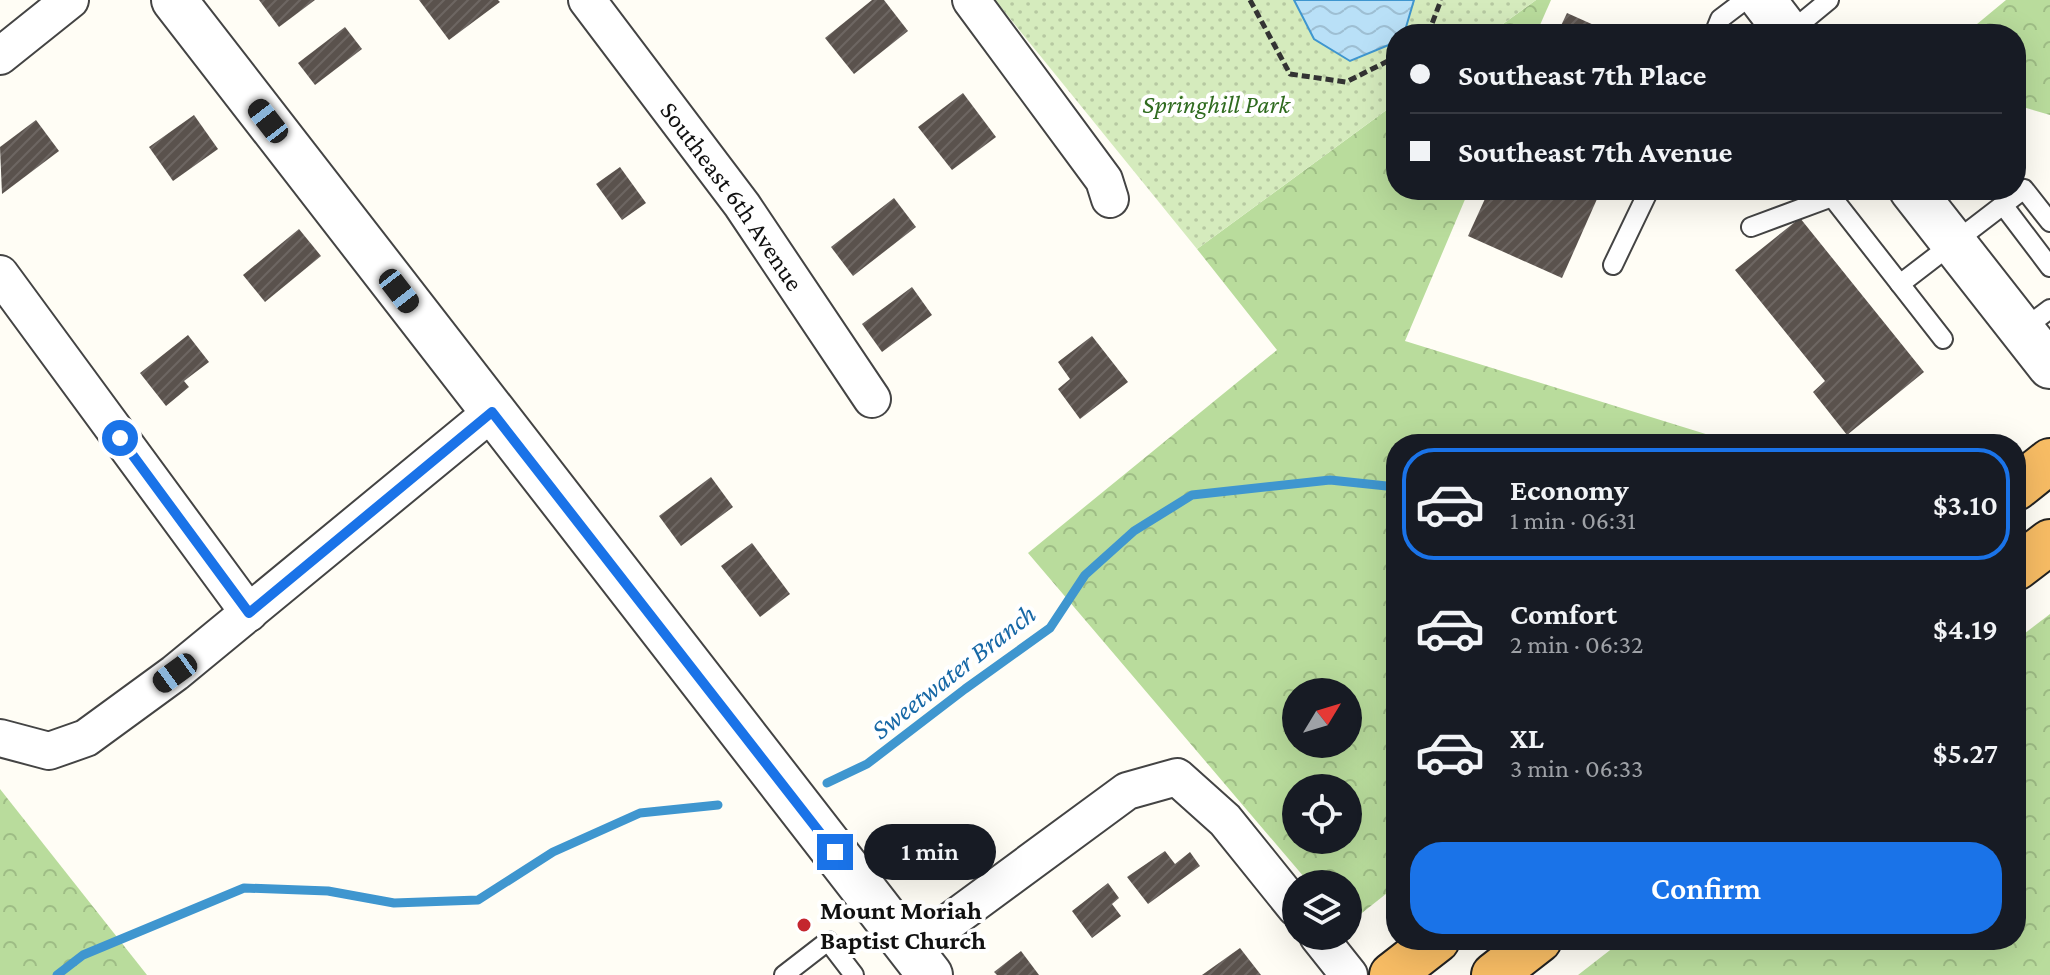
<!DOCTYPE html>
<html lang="en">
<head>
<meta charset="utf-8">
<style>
  :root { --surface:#171b24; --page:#242831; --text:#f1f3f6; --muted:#9ea1a6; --line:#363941; --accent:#1a73e8 }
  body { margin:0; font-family:"Crimson Pro",serif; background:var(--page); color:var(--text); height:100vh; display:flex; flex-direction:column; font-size:30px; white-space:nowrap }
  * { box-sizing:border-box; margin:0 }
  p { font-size:26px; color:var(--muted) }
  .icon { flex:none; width:44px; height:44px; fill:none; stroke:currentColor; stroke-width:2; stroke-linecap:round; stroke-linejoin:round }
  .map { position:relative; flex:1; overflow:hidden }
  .sheet { position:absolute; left:1386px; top:434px; width:640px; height:516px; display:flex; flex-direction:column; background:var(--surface); border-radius:32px; box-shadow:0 8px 32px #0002 }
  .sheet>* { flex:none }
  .top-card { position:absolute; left:1386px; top:24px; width:640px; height:176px; border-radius:32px; box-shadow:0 8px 32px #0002; display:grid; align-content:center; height:176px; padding:0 24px; background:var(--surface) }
  .needle { width:52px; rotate:52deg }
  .fabs { position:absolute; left:1282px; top:678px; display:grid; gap:16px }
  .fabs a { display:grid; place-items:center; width:80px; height:80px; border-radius:50%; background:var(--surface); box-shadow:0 8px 32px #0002; font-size:40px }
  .end { position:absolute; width:36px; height:36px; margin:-18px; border:10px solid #1a73e8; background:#fff; box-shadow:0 0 0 4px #fff }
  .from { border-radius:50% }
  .bubble { position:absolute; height:56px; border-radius:28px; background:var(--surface); box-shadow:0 8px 32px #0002; font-size:26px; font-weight:600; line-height:56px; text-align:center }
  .car { position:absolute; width:24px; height:48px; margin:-24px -12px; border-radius:10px; box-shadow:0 0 6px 2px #0007; background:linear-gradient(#222 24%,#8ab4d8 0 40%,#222 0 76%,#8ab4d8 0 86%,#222 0) }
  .top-card b { display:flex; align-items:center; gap:28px; height:76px; font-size:30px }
  .top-card b+b { border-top:2px solid var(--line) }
  .top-card i { width:20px; height:20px; background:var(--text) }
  ul { padding:14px 0 0; list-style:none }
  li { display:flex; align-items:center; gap:24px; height:112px; margin:0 16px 12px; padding:0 8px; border:4px solid transparent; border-radius:32px }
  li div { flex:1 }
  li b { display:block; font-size:30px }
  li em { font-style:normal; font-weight:600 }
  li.active { border-color:var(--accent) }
  li>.icon { width:72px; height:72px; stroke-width:1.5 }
  .cta { display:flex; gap:16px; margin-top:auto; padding:16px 24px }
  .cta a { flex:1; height:92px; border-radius:32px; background:var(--accent); color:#fff; font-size:32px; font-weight:600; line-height:92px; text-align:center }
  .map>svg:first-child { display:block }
</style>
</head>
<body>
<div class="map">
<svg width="2050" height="975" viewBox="0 0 2050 975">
  <defs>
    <pattern id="forest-crowns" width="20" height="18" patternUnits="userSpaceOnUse" patternTransform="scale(2)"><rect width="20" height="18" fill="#b9dc9c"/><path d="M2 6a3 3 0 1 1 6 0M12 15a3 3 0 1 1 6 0" fill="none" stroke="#9ebc85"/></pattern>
    <pattern id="park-dots" width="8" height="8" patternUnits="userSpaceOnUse" patternTransform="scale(2)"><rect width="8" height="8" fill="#d5ebbd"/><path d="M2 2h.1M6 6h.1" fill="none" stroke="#b6c8a1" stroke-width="1.8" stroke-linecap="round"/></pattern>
    <pattern id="water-waves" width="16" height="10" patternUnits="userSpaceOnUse" patternTransform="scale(2)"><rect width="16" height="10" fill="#b9e0f7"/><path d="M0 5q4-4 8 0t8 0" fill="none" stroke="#9ebfd3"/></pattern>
    <pattern id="building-hatch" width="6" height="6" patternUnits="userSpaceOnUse" patternTransform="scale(2)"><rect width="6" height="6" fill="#5a524d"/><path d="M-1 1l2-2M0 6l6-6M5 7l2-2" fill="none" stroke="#6d6662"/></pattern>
  </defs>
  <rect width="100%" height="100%" fill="#fffdf5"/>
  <!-- forest -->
  <g fill="url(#forest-crowns)" fill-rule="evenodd">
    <path d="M1536 0H1551L1536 34H1489Z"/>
    <path d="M2006 0H2050V115L2016 105V34H1965Z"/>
    <path d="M1396 103V190H1469L1405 341 1738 444H1396V886L1348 924V884H1310L1028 553 1277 350 1197 249ZM1296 692H1348V744H1296ZM1296 788H1348V840H1296Z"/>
    <path d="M2050 614V975H1578L1623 940H2016V640Z"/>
    <path d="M0 789 147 975H0Z"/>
  </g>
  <!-- park -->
  <path fill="url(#park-dots)" d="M995 0H1536L1489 34H1396V103L1197 249Z"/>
  <!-- water -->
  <path fill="url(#water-waves)" stroke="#3f96cf" stroke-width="2" d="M1294 0H1414L1404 34H1396V42L1350 61 1314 39Z"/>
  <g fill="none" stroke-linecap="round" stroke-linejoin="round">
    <!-- stream -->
    <g stroke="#3f96cf" stroke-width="9">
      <path d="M827 783 867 764 965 689 1050 628 1085 575 1134 531 1192 495 1330 480 1396 487"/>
      <path d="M57 975 83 955 244 888 328 891 394 903 478 900 553 852 640 813 718 805"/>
    </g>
  </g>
  <!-- building -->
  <g fill="url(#building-hatch)">
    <path d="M259 0H315L279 27Z"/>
    <path d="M419 0H498L500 2 449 40Z"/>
    <path d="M872 0H884L908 31 854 74 825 38Z"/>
    <path d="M1567 13 1614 34H1557Z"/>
    <path d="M345 27 362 49 315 85 298 63Z"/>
    <path d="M963 93 996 137 952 170 918 127Z"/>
    <path d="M194 115 218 149 173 181 149 147Z"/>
    <path d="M36 120 59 151 2 194 0 147Z"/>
    <path d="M620 167 646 203 622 220 596 184Z"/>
    <path d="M1489 190H1601L1562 278 1468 236Z"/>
    <path d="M894 198 916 227 853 276 831 247Z"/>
    <path d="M1800 218 1924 372 1847 435 1813 392 1825 381 1735 270Z"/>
    <path d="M299 229 321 256 265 302 243 275Z"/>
    <path d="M912 287 932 315 882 352 862 324Z"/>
    <path d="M188 335 209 362 184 381 189 387 166 406 140 373Z"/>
    <path d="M1092 336 1128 382 1080 419 1058 389 1070 379 1058 362Z"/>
    <path d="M711 477 733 507 681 546 659 516Z"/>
    <path d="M752 543 790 594 760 617 721 566Z"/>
    <path d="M1165 851 1175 864 1190 852 1200 866 1148 904 1127 877Z"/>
    <path d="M1108 883 1119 898 1112 904 1121 916 1092 938 1072 911Z"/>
    <path d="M1240 948 1261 975H1202Z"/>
    <path d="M1021 951 1039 975H997L994 972Z"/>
  </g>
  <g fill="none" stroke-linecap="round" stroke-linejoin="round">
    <!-- service casing -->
    <g stroke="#444" stroke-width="22">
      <g id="service">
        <path d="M1789 33 1829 0"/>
        <path d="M1714 34 1720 19 1745 0"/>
        <path d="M1832 197 1943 339"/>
        <path d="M2003 205 2024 189 2050 222"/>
        <path d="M1751 227 1832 197 1839 192"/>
        <path d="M1613 265 1649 190"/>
        <path d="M1900 284 2003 205 2050 267"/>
        <path d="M2022 330 2050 309"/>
        <path d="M784 975 828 941 854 975"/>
      </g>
    </g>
    <!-- minor casing -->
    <g stroke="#444" stroke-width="40">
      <g id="minor">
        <path id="s1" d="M587 0 742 205 872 399"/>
        <path d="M971 0 1104 180 1110 199"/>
        <path d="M0 56 70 0"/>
        <path d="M0 274 249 613"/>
        <path d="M0 738 49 751 86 738 175 673 492 412"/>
        <path d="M1318 936 1349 975"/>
        <path d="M911 950 1127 791 1177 777 1225 820 1296 908"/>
      </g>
    </g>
    <!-- tertiary casing -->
    <g stroke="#444" stroke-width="48">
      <g id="tertiary">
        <path d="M174 0 930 975"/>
        <path d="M1763 0 1789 34"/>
        <path d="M1912 190 2050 366"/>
      </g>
    </g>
    <!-- trunk casing -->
    <g stroke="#222" stroke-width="48">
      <g id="trunk">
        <path d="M2016 488 2050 461"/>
        <path d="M2016 568 2050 542"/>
        <path d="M1392 975 1437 940"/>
        <path d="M1494 975 1539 940"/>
      </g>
    </g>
    <!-- path -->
    <g stroke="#333" stroke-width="5" stroke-dasharray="8 4" stroke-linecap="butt">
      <path d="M1250 0 1290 74 1346 82 1396 57"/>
      <path d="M1428 34 1441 0"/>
    </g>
    <!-- service -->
    <use href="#service" stroke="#fff" stroke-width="18"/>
    <!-- minor -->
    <use href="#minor" stroke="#fff" stroke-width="36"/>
    <!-- tertiary -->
    <use href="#tertiary" stroke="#fff" stroke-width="44"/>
    <!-- trunk -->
    <use href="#trunk" stroke="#f7bc64" stroke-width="44"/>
  </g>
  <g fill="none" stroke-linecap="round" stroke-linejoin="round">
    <!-- route -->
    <path stroke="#1a73e8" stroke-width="10" d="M120 438 249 613 492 412 835 852"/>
  </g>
  <!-- markers -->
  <circle fill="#c4262e" stroke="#fff" stroke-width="3" cx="804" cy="925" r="8"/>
  <g text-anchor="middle" stroke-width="8" stroke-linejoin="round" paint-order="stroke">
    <!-- park labels -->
    <g font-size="26" font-style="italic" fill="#2f6b1f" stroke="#fff">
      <text x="1216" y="113">Springhill Park</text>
    </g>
    <!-- street labels -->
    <g font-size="26" fill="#111" stroke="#fff">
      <text dy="9" stroke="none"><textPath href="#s1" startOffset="244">Southeast 6th Avenue</textPath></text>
    </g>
    <!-- poi labels -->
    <g font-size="26" font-weight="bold" fill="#111" stroke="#fff" text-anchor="start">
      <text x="820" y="919">Mount Moriah<tspan x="820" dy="30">Baptist Church</tspan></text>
    </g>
    <!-- water labels -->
    <g font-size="28" font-style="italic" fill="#1768a6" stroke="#fff">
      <text transform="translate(953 671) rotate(-38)" y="10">Sweetwater Branch</text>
    </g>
  </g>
</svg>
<div class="fabs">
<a><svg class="needle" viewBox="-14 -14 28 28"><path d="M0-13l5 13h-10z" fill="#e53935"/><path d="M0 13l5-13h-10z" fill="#9ea1a6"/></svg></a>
<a><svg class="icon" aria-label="locate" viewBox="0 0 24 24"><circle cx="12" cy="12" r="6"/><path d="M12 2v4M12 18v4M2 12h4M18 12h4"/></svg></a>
<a><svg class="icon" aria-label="layers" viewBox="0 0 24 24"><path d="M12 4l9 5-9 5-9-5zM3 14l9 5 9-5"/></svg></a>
</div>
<i class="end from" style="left:120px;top:438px"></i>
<i class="end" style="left:835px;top:852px"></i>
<div class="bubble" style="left:864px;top:824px;width:132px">1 min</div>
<i class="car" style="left:268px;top:121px;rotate:322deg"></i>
<i class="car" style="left:399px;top:291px;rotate:142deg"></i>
<i class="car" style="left:175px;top:673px;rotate:234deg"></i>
<div class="top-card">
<b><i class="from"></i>Southeast 7th Place</b>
<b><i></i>Southeast 7th Avenue</b>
</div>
<section class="sheet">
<ul>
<li class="active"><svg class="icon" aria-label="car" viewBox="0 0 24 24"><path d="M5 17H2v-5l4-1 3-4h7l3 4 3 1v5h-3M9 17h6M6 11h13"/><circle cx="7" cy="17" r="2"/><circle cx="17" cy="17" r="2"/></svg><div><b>Economy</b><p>1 min · 06:31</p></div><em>$3.10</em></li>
<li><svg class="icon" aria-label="car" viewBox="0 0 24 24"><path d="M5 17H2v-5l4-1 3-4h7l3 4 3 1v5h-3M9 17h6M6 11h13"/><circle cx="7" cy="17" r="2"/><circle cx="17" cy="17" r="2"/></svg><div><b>Comfort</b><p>2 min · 06:32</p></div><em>$4.19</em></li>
<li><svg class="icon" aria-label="car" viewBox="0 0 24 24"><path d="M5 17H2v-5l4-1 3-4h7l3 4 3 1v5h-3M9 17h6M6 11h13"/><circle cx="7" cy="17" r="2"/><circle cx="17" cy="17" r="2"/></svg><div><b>XL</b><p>3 min · 06:33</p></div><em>$5.27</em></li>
</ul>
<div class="cta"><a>Confirm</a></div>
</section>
</div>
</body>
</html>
